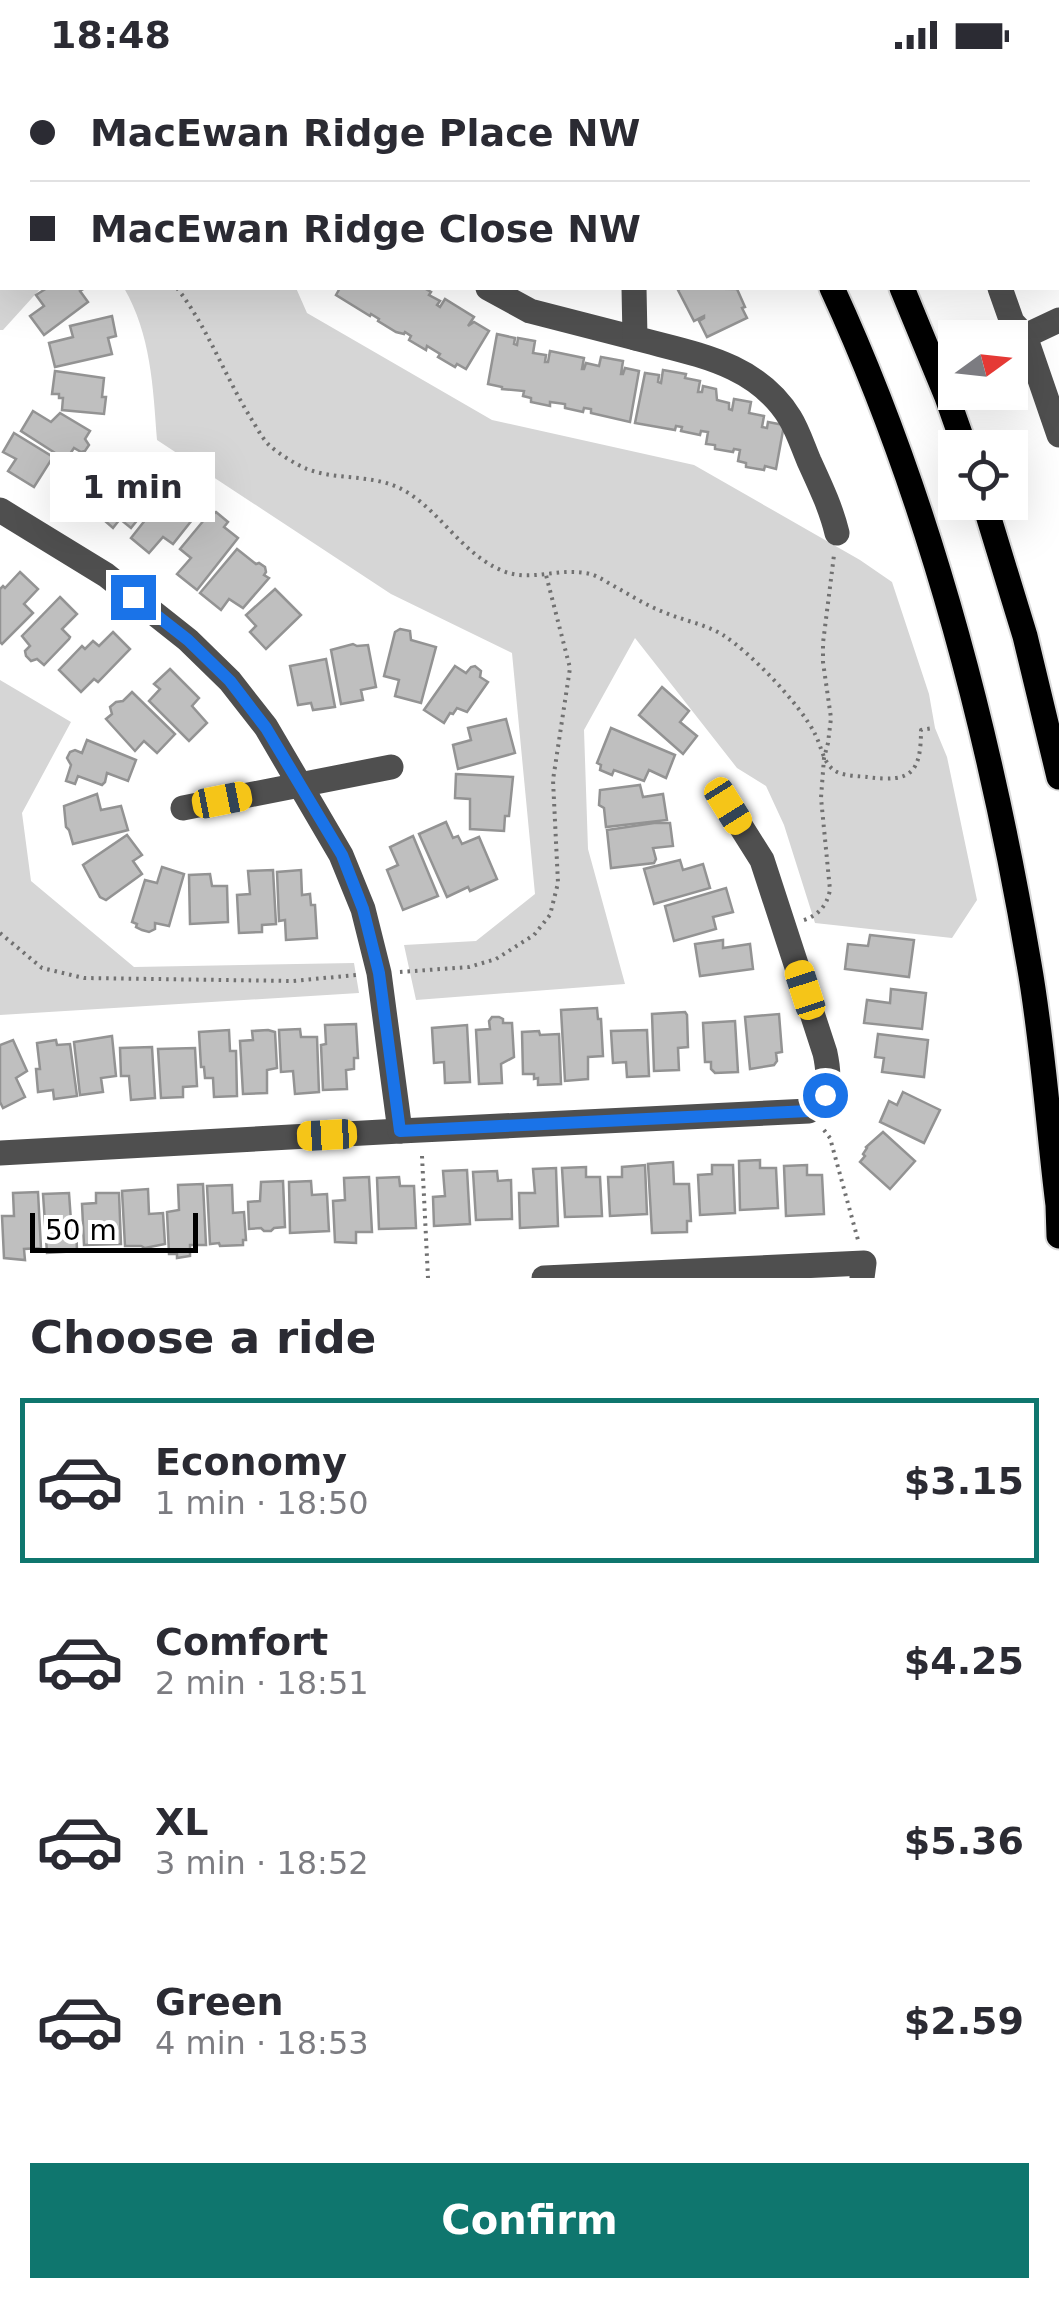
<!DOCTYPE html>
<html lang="en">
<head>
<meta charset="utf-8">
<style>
  :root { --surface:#fff; --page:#f7f7f7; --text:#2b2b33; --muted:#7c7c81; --line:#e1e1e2; --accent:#0f766e }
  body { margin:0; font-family:"DejaVu Sans",sans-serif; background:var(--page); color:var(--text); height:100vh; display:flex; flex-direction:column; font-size:38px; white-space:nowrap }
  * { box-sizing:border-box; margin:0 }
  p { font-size:32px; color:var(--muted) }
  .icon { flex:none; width:55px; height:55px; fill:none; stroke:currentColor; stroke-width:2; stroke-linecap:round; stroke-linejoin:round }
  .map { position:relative; height:1208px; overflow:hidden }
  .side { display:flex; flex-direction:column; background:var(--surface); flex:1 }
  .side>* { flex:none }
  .top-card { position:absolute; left:0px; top:0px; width:1060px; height:220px; box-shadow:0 10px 40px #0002; display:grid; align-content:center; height:220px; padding:0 30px; background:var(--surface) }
  .needle { width:65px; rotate:75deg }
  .controls { position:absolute; left:938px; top:250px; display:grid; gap:20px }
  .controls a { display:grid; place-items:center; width:90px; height:90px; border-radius:0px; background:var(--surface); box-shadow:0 10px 40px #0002; font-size:50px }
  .scale { position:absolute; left:30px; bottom:25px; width:168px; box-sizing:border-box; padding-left:10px; border:5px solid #000; border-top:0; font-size:28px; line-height:35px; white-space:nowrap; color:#000; -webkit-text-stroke:8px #fff; paint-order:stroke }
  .end { position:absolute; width:45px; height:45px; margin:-22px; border:12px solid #1a73e8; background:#fff; box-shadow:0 0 0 5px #fff }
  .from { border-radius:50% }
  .bubble { position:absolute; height:70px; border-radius:0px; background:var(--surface); box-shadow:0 10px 40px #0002; font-size:32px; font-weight:800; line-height:70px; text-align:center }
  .car { position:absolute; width:30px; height:60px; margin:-30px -15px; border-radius:12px; box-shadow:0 0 8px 2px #0007; background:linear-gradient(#f5c518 24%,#345 0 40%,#f5c518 0 76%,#345 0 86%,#f5c518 0) }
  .top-card b { display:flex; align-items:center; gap:35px; height:95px; font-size:38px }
  .top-card b+b { border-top:2px solid var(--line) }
  .top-card i { width:25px; height:25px; background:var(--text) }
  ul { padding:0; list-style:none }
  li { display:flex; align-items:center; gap:30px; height:165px; margin:0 20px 15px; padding:0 10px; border:5px solid transparent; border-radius:0px }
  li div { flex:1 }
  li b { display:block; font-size:38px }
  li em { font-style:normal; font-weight:800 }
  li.on { border-color:var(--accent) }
  li>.icon { width:90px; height:90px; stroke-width:1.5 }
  h2 { padding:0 30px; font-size:45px; line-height:120px }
  .primary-button { display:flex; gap:20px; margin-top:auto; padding:20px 30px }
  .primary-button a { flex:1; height:115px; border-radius:0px; background:var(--accent); color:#fff; font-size:40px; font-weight:800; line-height:115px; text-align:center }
  .status { display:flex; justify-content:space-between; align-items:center; height:70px; padding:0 50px; background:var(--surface); direction:ltr }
  .status svg { height:28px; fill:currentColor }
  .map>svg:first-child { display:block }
</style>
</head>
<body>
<div class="status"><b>18:48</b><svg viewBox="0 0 49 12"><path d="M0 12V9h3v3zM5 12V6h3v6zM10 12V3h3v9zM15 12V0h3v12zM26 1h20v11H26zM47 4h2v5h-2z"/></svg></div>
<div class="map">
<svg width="1059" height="1208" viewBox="0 0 1059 1208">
  <rect width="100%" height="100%" fill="#fff"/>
  <!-- green -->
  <g fill="#d6d6d6">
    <path d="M0 0H205L206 2H2V218H41L3 260H0Z"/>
    <path d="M124 218H296L307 243 492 350 694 395 860 490 892 512 929 624 935 658 947 687 977 830 952 868 815 853 784 755 766 716 737 698 635 568 584 660 588 779 625 914 416 930 404 875 476 871 535 824 512 583 391 524 157 370C153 316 151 265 124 218Z"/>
    <path d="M0 610 71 652 22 743 31 811 134 897 354 893 359 923 0 945Z"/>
  </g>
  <!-- building -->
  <g fill="#bfbfbf" stroke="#939393" stroke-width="2.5">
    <path d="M47 218H85L80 221 88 232 44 265 30 246 44 236 36 225Z"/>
    <path d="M340 218H424L431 222 429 225 440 231 437 235 440 237 445 229 474 247 468 256 474 252 489 261 466 299 457 294 455 297 438 287 440 284 427 276 426 280 409 270 411 266 405 262 404 264 396 262 378 251 379 249 371 244 370 246 336 225Z"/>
    <path d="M682 218 737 219 745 237 742 238 747 248 707 267 699 251 704 248V246L694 251 678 220Z"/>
    <path d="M112 246 116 266 108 268 112 284 55 297 49 273 73 267 70 256Z"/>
    <path d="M497 264 515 268 514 274 517 275 518 268 535 271 533 283 546 285 545 292H548L550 281 584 288 582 299H584L586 293 599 296 601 287 623 291 621 304H623L625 298 639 301 630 352 591 343V339L584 338 583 342 565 338V334L550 332V336L531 332V328L523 326 524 321 502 319V317L488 314Z"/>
    <path d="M663 300 686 304 685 308 700 311 698 322H702L703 316 716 319 717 330 729 333V339L732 340 734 329 751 332 749 343 764 346 762 357 767 358 768 352 784 355 776 399 765 396 764 400 746 397V393L738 391 740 380 734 379 733 382 715 379V375L706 374 708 362 701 361 700 365 681 361 682 357 676 356 675 360 635 353 645 303 659 305 658 312 661 313Z"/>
    <path d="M55 301 104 308 102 327H106L104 344 62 340 63 328H59V324H52Z"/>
    <path d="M33 341 51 352 60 343 90 361 85 369 89 375 85 381 81 382 74 378 66 390 21 361Z"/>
    <path d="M14 363 53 387 34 417 8 401 16 389 3 382Z"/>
    <path d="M127 405 155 428 131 458 120 449 113 458 96 443Z"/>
    <path d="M165 425 176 434 182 428H186L191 432 189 440 196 445 173 474 163 467 149 483 131 468Z"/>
    <path d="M216 442 228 452 224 457 238 468 197 520 177 504 191 488 180 479 209 444 211 446Z"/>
    <path d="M237 479 256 494 259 493 265 497 266 502 264 505 269 508 243 538 229 529 221 540 200 523Z"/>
    <path d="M20 502 38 519 24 534 33 543 2 574 0 572V519L3 516 5 518Z"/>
    <path d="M275 519 301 545 266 579 250 562 256 556 246 545Z"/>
    <path d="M60 527 77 544 62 559 70 567 69 569 44 595 37 589 31 591 26 586 25 581 30 576 22 566Z"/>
    <path d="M400 559 410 561 411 570 436 577 421 633 395 626 399 610 384 606 395 562Z"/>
    <path d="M113 562 130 579 98 612 94 609 81 622 59 600 82 576 85 579 93 571 99 576Z"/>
    <path d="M353 574 357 576 368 575 376 617 361 620 363 630 341 634 331 580Z"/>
    <path d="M326 589 335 637 313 640 311 633 298 635 290 596Z"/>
    <path d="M455 596 466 603 471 597 475 596 481 601 480 607 488 612 467 642 457 638 453 644 450 643 444 653 424 640Z"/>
    <path d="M170 599 199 628 192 636 207 653 189 671 149 631 160 619 154 614Z"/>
    <path d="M662 617 689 641 680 652 697 666 683 684 639 645Z"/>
    <path d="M132 622 175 664 157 683 144 671 135 681 106 649 112 644 110 637 116 632 123 631Z"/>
    <path d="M506 649 515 683 458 699 453 675 471 670 468 658Z"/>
    <path d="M611 658 675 685 666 708 649 700 644 711 614 700 612 705 600 700 601 695 597 693Z"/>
    <path d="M87 670 136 690 128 711 107 703 105 712 102 715 78 706 75 714 66 711 71 695 67 688 70 682 75 680 82 683Z"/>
    <path d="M456 704 513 707 509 746H505L504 761 470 759V729L455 728Z"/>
    <path d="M640 715 643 727 663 724 667 750 606 757 604 738 599 735 600 720Z"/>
    <path d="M97 724 101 740 121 736 128 760 73 774 69 760 66 757 64 736Z"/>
    <path d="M446 752 453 768 458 766 462 774 479 767 497 809 470 821 468 817 447 827 419 764Z"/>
    <path d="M654 753H670L673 776 653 778 656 789 654 793 611 798 607 760Z"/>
    <path d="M127 765 142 785 133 791 142 804 106 830 100 827 83 795Z"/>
    <path d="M413 766 438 826 403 840 387 800 398 795 390 777Z"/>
    <path d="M680 790 683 800 703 794 710 818 654 834 644 799Z"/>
    <path d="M162 797 184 804 169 856 155 853V859L149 862 142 860 136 857 137 854 132 852 145 810 157 813Z"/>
    <path d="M273 800 276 854 262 855V862L239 863 237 825 250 824 248 801Z"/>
    <path d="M301 800 302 825 310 824 311 835H315L317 868 286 870 285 850 279 851 277 802Z"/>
    <path d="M210 804 212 816H227L228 852 190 854 189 805Z"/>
    <path d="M726 818 733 842 713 847 716 859 674 871 665 836Z"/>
    <path d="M870 865 914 870 909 907 845 899 848 874 868 876Z"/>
    <path d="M723 870V878L750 874 753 899 700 906 695 874Z"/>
    <path d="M891 919 926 923 922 959 864 953 867 930 890 933Z"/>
    <path d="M597 938 598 949H601L603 986 588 987V1009L565 1011 561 940Z"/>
    <path d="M685 942 687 945 688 977 678 978 679 1000 654 1001 652 944Z"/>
    <path d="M779 944 782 982 776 983 777 991 774 995 750 999 745 947Z"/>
    <path d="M492 947H499L503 949V953H512L514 987 501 994 502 1013 479 1014 476 960 490 959 489 951Z"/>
    <path d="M735 951 738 1002 715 1003 711 999V992H705L703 953Z"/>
    <path d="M356 954 358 988H354V999L346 1000 347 1019 323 1020 321 975 326 974 325 955Z"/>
    <path d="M467 955 470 1012 445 1013 444 992 434 993 432 958Z"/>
    <path d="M300 959 301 967H317L319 1022 295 1024 293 1001 281 1002 279 960Z"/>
    <path d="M229 960 230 981H236L237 1026 214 1027 213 1008H205L204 997H201L199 962Z"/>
    <path d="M268 960 275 962 277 998 267 1000V1023L243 1024 240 971 253 970 252 961Z"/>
    <path d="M647 960 649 1006 627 1007 626 992 613 993 611 961Z"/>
    <path d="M539 961 540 965 559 964 561 1014 538 1015V1008L534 1009V1004H523L522 962Z"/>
    <path d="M878 964 928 970 924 1007 882 1002 884 988 875 987Z"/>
    <path d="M112 966 116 1006 101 1008 103 1022 80 1025 74 972Z"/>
    <path d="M13 970 27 1001 16 1008 25 1027 3 1038 0 1032V975Z"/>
    <path d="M56 970 57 975 70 974 77 1026 54 1029 53 1020 38 1022 36 999H40L37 973Z"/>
    <path d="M152 977 155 1028 131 1030 129 1006H121L120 978Z"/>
    <path d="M195 978 197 1016 183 1017V1027L161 1028 158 979Z"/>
    <path d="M903 1022 940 1040 924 1073 880 1052 889 1031 897 1035Z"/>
    <path d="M883 1062 915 1091 890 1119 860 1092 865 1086 863 1084 867 1078 866 1077Z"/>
    <path d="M760 1090V1098H776L778 1138 740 1140 739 1091Z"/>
    <path d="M673 1092 674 1114H689L691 1151H687V1162L652 1163 648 1094Z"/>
    <path d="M645 1095 647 1144 610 1146 608 1107H622V1097Z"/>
    <path d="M712 1095H733L735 1143 700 1145 698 1105 712 1104Z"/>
    <path d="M807 1095V1105H822L824 1144 786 1146 784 1096Z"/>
    <path d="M586 1097V1107H600L602 1146 565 1147 562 1098Z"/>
    <path d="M556 1098 558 1156 520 1158 519 1123H535L533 1099Z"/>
    <path d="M467 1100 470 1154 434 1156 433 1127 445 1126 443 1101Z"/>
    <path d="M497 1101 498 1111 511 1110 512 1149 476 1150 473 1102Z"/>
    <path d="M369 1107 372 1162H356V1173L335 1172 333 1131 345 1130 344 1108Z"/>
    <path d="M399 1107 400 1116H414L416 1158 379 1159 377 1108Z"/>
    <path d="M283 1111 285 1157 274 1158 271 1161H264L261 1158 249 1159 248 1132 260 1131 261 1112Z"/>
    <path d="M311 1111 312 1125 327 1124 329 1161 290 1163 289 1112Z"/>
    <path d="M203 1114 206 1175H190V1186L177 1188V1184H169L167 1142 179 1140 178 1115Z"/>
    <path d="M232 1115 233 1143 244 1142 246 1170H243V1175L220 1176 219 1173 210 1174 207 1116Z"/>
    <path d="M148 1119 149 1144 163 1143 165 1174 145 1178 141 1176H125L122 1121Z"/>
    <path d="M38 1122 41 1178 24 1179 25 1190 4 1188 2 1146H14L13 1123Z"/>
    <path d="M69 1123 71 1151H76L77 1181 47 1183 43 1124Z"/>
    <path d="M96 1123H119L121 1174 84 1175 82 1134 96 1133Z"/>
  </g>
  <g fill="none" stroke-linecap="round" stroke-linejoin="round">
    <!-- major casing -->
    <g stroke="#dbdbdb" stroke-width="29">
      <g id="major">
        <path d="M719 0 721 2"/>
        <path d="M791 0 793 2"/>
        <path d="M832 218C930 431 990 663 1029 894 1043 973 1048 1055 1058 1135L1059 1166"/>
        <path d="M902 218 947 327 965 378"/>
        <path d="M984 432 1025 566 1059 707"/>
      </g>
    </g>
    <!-- path -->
    <g stroke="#717171" stroke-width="4" stroke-dasharray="2.5 5" stroke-linecap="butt">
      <path d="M0 41 2 43"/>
      <path d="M0 216 2 211"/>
      <path d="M177 218C208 258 225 307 252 350 257 358 262 368 269 375 279 384 295 394 307 399 341 412 377 402 410 424 443 446 464 485 503 501 530 512 557 498 585 503 595 504 603 510 612 515 630 525 647 536 666 543 685 551 705 554 723 565 751 583 800 634 815 664 822 677 823 695 837 702 845 706 859 706 867 707 911 713 921 703 921 660L933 658"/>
      <path d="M804 850C819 845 827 835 830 820L821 728 824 688 828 673 831 648 823 592V573L834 485"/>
      <path d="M0 863 42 898 84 908 293 911 356 905"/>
      <path d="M400 902 469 897 496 889 534 865 550 845 558 813 553 710 570 598 546 505"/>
      <path d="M824 1060 830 1068 858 1170"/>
      <path d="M422 1086 428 1208"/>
    </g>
    <!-- minor -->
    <g stroke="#4f4f4f" stroke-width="25">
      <path d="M324 0 325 2"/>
      <path d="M516 0 517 2"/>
      <path d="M414 2 420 0"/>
      <path d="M1058 68 1059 67"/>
      <path d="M488 218 530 241 635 268"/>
      <path d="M634 218 635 268C693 284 756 292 790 348 798 361 803 377 809 391 820 415 831 438 837 463"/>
      <path d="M1000 218 1012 252 1025 266"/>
      <path d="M1059 250 1025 266 1059 365"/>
      <path d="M0 440 106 505 188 570 230 611 266 657 341 785 363 839 379 903 400 1061 0 1083"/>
      <path d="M183 738 391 697"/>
      <path d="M400 1061 809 1041C829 1020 831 1011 825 983L762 790 728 736"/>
      <path d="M544 1208 864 1193 862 1208"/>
    </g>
    <!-- major -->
    <use href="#major" stroke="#000" stroke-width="25"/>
  </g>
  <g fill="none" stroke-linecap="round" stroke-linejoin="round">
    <!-- route -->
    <path stroke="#1a73e8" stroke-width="12" d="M133 527 188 570 230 611 266 658 342 785 363 839 379 903 400 1061 809 1041 825 1025"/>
  </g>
</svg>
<div class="controls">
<a><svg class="needle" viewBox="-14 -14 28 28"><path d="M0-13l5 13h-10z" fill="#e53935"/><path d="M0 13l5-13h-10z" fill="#7c7c81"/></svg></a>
<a><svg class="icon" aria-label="locate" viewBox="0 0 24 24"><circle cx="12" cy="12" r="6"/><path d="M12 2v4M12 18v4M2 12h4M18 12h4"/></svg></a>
</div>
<div class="scale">50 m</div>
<i class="end from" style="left:825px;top:1025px"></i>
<i class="end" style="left:133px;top:527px"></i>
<div class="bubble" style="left:50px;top:382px;width:165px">1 min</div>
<i class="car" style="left:222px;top:730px;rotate:79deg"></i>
<i class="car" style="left:728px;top:736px;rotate:148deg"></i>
<i class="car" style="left:805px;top:920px;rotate:342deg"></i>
<i class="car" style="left:327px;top:1065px;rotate:267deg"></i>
<div class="top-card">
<b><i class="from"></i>MacEwan Ridge Place NW</b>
<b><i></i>MacEwan Ridge Close NW</b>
</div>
</div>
<section class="side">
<h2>Choose a ride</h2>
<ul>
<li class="on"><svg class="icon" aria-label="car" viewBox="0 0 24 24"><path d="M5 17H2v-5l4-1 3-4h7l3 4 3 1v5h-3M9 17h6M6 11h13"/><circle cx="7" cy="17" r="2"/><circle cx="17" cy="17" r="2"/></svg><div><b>Economy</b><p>1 min · 18:50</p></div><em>$3.15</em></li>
<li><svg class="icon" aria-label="car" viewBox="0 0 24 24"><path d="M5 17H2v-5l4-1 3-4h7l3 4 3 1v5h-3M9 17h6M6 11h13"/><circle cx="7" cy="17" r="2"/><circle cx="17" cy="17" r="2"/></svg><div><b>Comfort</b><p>2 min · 18:51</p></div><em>$4.25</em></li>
<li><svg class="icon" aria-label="car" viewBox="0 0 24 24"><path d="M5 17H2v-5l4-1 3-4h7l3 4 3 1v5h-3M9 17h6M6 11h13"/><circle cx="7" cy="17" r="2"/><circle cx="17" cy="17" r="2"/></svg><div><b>XL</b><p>3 min · 18:52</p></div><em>$5.36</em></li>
<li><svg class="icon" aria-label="car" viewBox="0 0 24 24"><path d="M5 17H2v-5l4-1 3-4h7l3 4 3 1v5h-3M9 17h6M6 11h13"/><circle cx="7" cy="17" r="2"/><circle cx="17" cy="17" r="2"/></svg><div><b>Green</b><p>4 min · 18:53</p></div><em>$2.59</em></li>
</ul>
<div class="primary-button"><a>Confirm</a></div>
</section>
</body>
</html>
